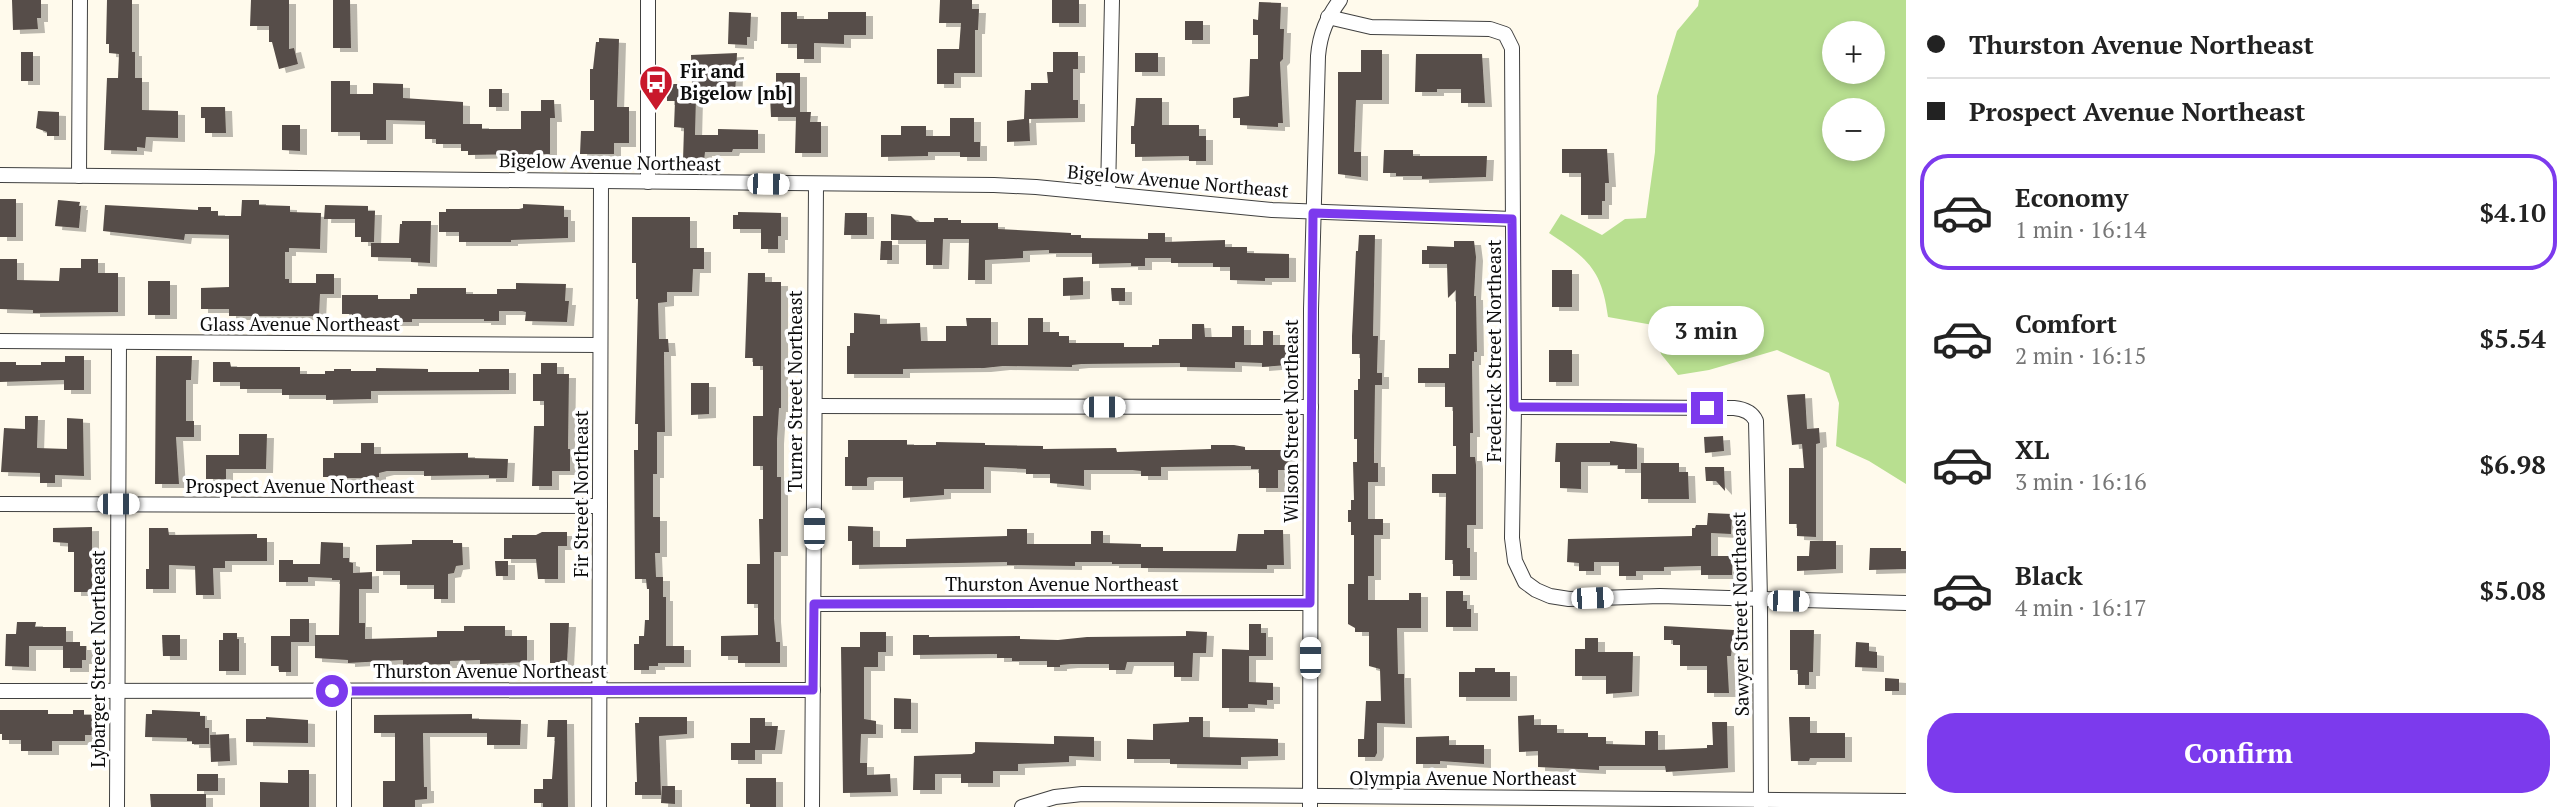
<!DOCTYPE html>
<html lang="en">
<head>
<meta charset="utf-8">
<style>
  :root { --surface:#fff; --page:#f6f6f6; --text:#222; --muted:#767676; --line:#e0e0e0; --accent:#7c3aed }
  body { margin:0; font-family:"PT Serif",serif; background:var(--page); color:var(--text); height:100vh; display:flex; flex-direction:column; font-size:26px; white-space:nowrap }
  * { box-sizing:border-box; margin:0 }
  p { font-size:23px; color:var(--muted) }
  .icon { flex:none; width:38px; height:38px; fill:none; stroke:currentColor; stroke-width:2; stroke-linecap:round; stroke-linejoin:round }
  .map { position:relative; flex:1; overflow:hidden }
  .sheet { display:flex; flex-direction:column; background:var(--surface); width:665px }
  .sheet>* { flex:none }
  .banner { display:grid; align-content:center; height:154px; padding:0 21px; background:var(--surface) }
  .controls { position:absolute; left:1822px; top:21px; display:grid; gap:14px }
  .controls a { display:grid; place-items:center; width:63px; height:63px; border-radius:50%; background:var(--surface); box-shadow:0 4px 10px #0003; font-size:35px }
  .end { position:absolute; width:32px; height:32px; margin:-16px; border:9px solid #7c3aed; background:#fff; box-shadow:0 0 0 4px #fff }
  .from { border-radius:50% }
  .bubble { position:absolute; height:49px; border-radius:24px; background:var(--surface); box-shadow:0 4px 10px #0003; font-size:23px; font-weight:700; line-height:49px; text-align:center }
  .car { position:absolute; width:21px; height:42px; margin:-21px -10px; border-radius:9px; box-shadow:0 0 5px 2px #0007; background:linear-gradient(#fff 24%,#345 0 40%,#fff 0 76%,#345 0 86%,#fff 0) }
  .banner b { display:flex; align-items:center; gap:24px; height:66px; font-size:26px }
  .banner b+b { border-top:2px solid var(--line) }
  .banner i { width:18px; height:18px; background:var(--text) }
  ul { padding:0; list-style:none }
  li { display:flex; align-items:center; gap:21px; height:116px; margin:0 14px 10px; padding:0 7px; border:4px solid transparent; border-radius:28px }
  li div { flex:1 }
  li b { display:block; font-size:26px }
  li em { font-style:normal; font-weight:700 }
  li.active { border-color:var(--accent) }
  li>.icon { width:63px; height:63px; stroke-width:1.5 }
  .button { display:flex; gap:14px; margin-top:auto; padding:14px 21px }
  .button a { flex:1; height:80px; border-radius:28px; background:var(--accent); color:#fff; font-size:28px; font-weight:700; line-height:80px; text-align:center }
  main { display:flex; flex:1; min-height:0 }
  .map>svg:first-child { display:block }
</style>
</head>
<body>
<main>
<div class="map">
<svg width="1906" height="807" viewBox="0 0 1906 807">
  <defs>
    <filter id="shadow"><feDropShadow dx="7" dy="4" stdDeviation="0" flood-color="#0004"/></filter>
  </defs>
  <rect width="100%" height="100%" fill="#fffaec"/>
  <!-- forest -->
  <path fill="#b8df90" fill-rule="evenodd" d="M1699 0H1906V484L1869 461 1836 446 1839 403 1829 373 1777 350 1709 370 1678 375 1661 354 1653 325 1608 317C1602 269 1587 258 1549 233L1561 214 1602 235 1625 219 1646 218 1655 152 1657 96 1677 31 1698 6ZM1834 33H1872V72H1834ZM1834 110H1872V149H1834Z"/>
  <!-- building -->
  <g fill="#564d48" filter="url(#shadow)">
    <path d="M12 0H41V18H37L38 29 13 30Z"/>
    <path d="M107 0H132V52H135V78H142V110L178 111V138L146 137 145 148 137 147V151L104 150 107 78H118L119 54 109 53V44H106Z"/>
    <path d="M251 0H289V49L294 48 298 64 279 69 272 42H269V26H250Z"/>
    <path d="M333 0H350L351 48H333Z"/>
    <path d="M940 0H972V9H979L978 30H975V73H954V84H937V49H959L961 23H939Z"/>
    <rect x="1052" y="0" width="27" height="23"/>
    <path d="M1259 2 1281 3 1280 29H1284L1283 59 1280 62 1283 123H1278V127L1240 125V118H1233V98L1249 96 1250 59H1258V35H1253V19L1258 20Z"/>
    <path d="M729 12 751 13 750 37H747V45L728 44Z"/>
    <path d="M781 12H797V19H828V12H866V35H844V44L814 43V59H797V44H781Z"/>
    <rect x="1185" y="21" width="18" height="19"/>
    <path d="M599 38 619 39 617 107H629V143H614V154H580L581 131H594V100H590V69H593L596 42H599Z"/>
    <path d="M1361 50H1382V100H1356L1354 152H1361V177L1338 174V72H1361Z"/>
    <rect x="21" y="52" width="12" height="29"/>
    <path d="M1053 52H1078V69H1073V100H1078V118L1029 119 1030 141 1007 142V121L1024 119 1025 90H1031V83H1048L1047 72H1053Z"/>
    <path d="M737 53 735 97 696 96 695 135H718V129L758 130V149H733L732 152H705L704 161H701L700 165H689V162L683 161 684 128 674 127 675 101H667V88H671V84H692L691 55Z"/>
    <rect x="1135" y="53" width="23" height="19"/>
    <path d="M1416 54H1482L1485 103H1461V89H1437V92H1415Z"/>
    <path d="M776 73H800V112H811L810 122H821V153H795L796 117H771L770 96H776Z"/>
    <path d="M331 81H350V94H373V83L403 84V98L463 102V124H482V129H521V111H541V100H554L555 118H550V154H542V158H529V154L468 155V151H461V144H436V139H425V121L386 120V140H360V132H331Z"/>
    <rect x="489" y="89" width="13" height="18"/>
    <path d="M1136 98H1162V125H1199V136H1206V161H1189V156L1135 157V144H1131V126H1134Z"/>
    <path d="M201 107H225L226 133H205V118H201Z"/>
    <path d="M38 111 59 112V136H47V132L36 128Z"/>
    <path d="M950 118H974V142H980V157H960V152H928V156L881 157V135H901V126H926V136H950Z"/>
    <path d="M282 125H300V151L282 150Z"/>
    <path d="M1562 149H1607L1609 183H1605V201H1602V215H1581V173H1562Z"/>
    <path d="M1384 150H1413V156H1487L1486 177 1422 179V176H1396V173H1383Z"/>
    <rect x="0" y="199" width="16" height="38"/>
    <path d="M58 200 80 202 79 206H81L79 228 55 226Z"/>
    <path d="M242 200H259V205L290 206V212L321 213 320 249 289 248V252H285V279H289V283H316V274H334V294H320L319 316H229V309H201V288L229 287V235L185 234 184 240 103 231 105 205 198 210V207H211V211H218V216H241Z"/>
    <path d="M523 204 564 206V217H568V238L511 240V242H459V232H439V212H446V209H519L523 208Z"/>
    <path d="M325 205 368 206V211H375L374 242H361V237H355V219H324Z"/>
    <path d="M738 212 781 213V236H778V249H761V229H733V215H738Z"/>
    <path d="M845 213H867V235H844Z"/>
    <path d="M891 214 911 216 917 222H934V218H948V220H961V223H998V229L1071 233V235H1081V238L1148 239V233H1165V242L1225 240V247H1247V253L1289 254V278H1265V281L1230 280V267H1213V263H1171V258H1145V266H1131V263L1092 264V253H1049V250L1023 251V258L985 260V280H968L969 239H943L942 265H926V240H891Z"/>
    <path d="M632 217H690V248H704V269H693L692 292H667V302L658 303 659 339H668L669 352H664L665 432H657V474H653V517H660V553H655L656 577H663V597H666V646H684V663H658V666H649V670H634V644H639V636H644L645 620H649V589H647L646 579H635L634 450H638V424H635L638 299H636V263H632Z"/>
    <path d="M402 221H431L430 263 411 262V258L371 257V243H399L400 224H402Z"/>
    <path d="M1359 235H1375L1373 336H1378L1377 373H1382V385H1375L1374 455V463H1378V482H1368V519H1383V535H1374V576H1368V600H1409V593H1421V628H1397L1398 674H1404L1405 724 1377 723V753L1375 757H1358V739H1364L1366 701H1381L1380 669 1369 666V632H1355V628L1348 624V584H1354V535H1351V522H1348V510H1351V500H1354L1353 462H1357V439H1354V390H1358V379H1360V354H1352V336L1356 251H1358Z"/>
    <path d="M881 241H892V260H880Z"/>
    <path d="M1454 241H1474L1476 257 1474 296H1476L1477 352H1474V361H1472L1473 433H1470V457H1475L1476 465V525H1467V548H1470V576H1453V560H1445L1446 493H1432V474H1456V446H1453V407H1445V383H1418V368H1449V354H1456V290L1448 298 1447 264H1422V250H1427V246L1454 247Z"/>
    <path d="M0 259H17V280L59 281 60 268H81V259H98V273H118V312L33 313V310L0 309Z"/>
    <rect x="1552" y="270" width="20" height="37"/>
    <path d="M748 273H765V282H781V408H779L777 440V477H781V552H774V618L776 642H780V663H738V656H721V636L758 635V604H747V564H760L759 519H763V466H753V416H763V366H753V358H745Z"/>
    <path d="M1083 277V295L1063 296V278Z"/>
    <rect x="148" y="281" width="22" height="34"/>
    <path d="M516 283 566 284 565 301H569L567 322 525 321 526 312 522 311H499V321H484V319H412V322H389L390 318H352V314H342V295H378V299H410V294H417V288H466V294H497V289H516Z"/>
    <path d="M1111 288H1125V301H1112Z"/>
    <path d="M854 313 880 315V324L920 323 921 341H946V326H967L966 318H991V345H1028V318H1043V332H1059V336H1069V343H1124V347H1152V345H1159V339H1192V324H1204L1205 337H1232V326H1244V345H1263V331H1273V345H1288L1287 365 1262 367V363L1235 362V368L1180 367V363L1082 364 1072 365V367L1003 366 984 368 903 369V374H847V346H850V333H854Z"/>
    <rect x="1549" y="350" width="23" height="32"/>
    <path d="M65 356H84V390H64V380L0 382V362H16V365H41V362H65Z"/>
    <path d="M156 356H192L191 380H186V421H194V437H176L179 484H155Z"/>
    <path d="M213 362H230L231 367H300V374H325V371H334V369H351V371H376V368L428 369V372H479V369H509V390L371 391V399L326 400V395H282V389H240V382H213Z"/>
    <path d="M541 363H557V374H569L568 449H570V471H552V486H532L534 426H544V401H533V374H541Z"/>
    <path d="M691 383H709V414L691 415Z"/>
    <path d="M1805 394 1807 429 1819 428 1820 443 1816 444V537L1797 536V524H1789V468H1804L1802 444 1792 445 1787 395Z"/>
    <path d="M25 416H38L37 448 67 449V418L83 419 84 476 55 475V483H40V473L1 472 4 428 25 429Z"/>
    <path d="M239 434H267L266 469H226V479H206V455H239Z"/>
    <path d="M1723 436 1724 451 1705 453 1704 437Z"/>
    <path d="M848 440H907V445H936V442L985 443V445L1043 446V449L1116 448 1117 452 1211 449V445H1234L1245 447V450H1289L1288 470H1278V488H1259V469H1251V466L1161 467V476H1141V471L1132 470H1084V486L1050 483V474H1026V469L984 467V489H944V495L903 498V477H869L867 478V486H845V457H848Z"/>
    <path d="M1610 441 1637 444V469H1618V465H1610V462H1581V489L1560 488V462H1555L1556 443H1610Z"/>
    <path d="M361 443H374V454L468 453V458L508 459 507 478H489V475L424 476V471H387L379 473V477L373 478H342V480H330V477H323V458H334V453H361Z"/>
    <path d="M1641 463H1679V472H1688L1689 499H1641Z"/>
    <path d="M1705 467H1724L1725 491 1716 481H1706Z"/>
    <path d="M1708 513 1732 514 1731 534 1711 533V556H1732V575H1701V566L1664 567V571H1636V576H1619V562H1594V571H1579V563L1567 562 1568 539 1692 536V528H1695L1696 525H1707Z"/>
    <path d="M848 526 873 527V547H906V539L1007 536V529H1027V544H1091V531H1103V543L1141 544V547H1163V551H1236L1238 534H1264V530H1283L1284 565H1267V569L1141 568V564H1112V562H1075V566L1007 565V562L852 565V541H848Z"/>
    <path d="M92 527V592H74V552H68V543L53 542V528Z"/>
    <path d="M149 528H168L169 535 257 534V538H267V561H225V568H213L214 595H196L195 566 169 565V589H146V569H149Z"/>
    <path d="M542 532H567V546H558V579H538L536 559H504V538H512V535H536Z"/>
    <path d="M412 540H453V543H462L463 565 456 566 454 573 448 574V599H434V585H400V571H376V545L412 544Z"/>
    <path d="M1810 541H1836V569L1797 571V556H1809Z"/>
    <path d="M321 542 343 543V558H349V562L353 563V573L372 572V589H359V623H365V639L437 637V631H464V626H505V636H527V662L480 664V660L450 661V664L403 665V660L348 663V660L315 658V635H339L340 580H332V578L308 577V582H279V560H293V564H320Z"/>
    <path d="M1870 548H1901V551H1906V569L1869 570Z"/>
    <path d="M495 561H508V576H496Z"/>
    <path d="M1446 591H1463V601H1467V609H1471V627H1446Z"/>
    <path d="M290 619H309V642H291V672H279V666H271V636H290Z"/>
    <path d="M17 622H36L35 627H66V642H80V646H86V660H82V668H63V646H29V667L5 666 6 634H16Z"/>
    <path d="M550 623H569L567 663H550Z"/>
    <path d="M1249 624H1261V633H1266V656H1249V682L1273 683V700H1267V705L1248 704V708H1222V649L1249 650Z"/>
    <path d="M1664 626 1734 630 1731 656H1727L1729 693H1707V666H1680V645H1673V640H1664Z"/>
    <path d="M1790 630H1814L1813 672H1809V685H1798V670H1790Z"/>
    <path d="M1186 631 1207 632 1206 653H1193L1192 677H1174V662H1127L1125 670H1109V664H1071L1060 665V667H1047V661H1012V658H997V654L913 655V635H929V637L1020 636V639L1058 640 1087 637 1186 636Z"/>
    <path d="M860 632H886V652H878V667H864V719L876 721V734H861L860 763H867V775L890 774 891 792 843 793 841 647H860Z"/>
    <path d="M223 633H237V639H239V671H219V640H223Z"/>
    <path d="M162 635H180V656H163Z"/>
    <path d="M1585 638H1598V652H1633L1632 692 1606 694V676H1575V649H1585Z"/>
    <path d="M1856 642 1869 643V651L1877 652V668L1855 667Z"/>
    <path d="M1475 668H1495V672H1510V697H1459V672H1475Z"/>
    <path d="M1885 678 1899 679V691H1885Z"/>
    <path d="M894 698 911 699V729H894Z"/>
    <path d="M0 710H48V714H73V710H84V715H93V735H85V741H52V751H21V740H2V734H0Z"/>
    <path d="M152 710 200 712V716H205V728H209V744H192V741H187V738L145 737 146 714H152Z"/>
    <path d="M472 714V719L521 720 520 745H487V733H423L424 787H427V799L415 800V807H383V781H395V733H374V715Z"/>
    <path d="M1534 715V725H1557V733H1588V737H1606V744L1645 745V731H1658V750L1707 748V745H1713L1712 722H1727L1728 768 1666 772 1665 766H1599V770L1538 767V751L1519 752 1518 716Z"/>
    <path d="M266 717 308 720V743L246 742V719H266Z"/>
    <path d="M639 717H687V734L659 736 661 795H635V782H637L635 723H639Z"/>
    <path d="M1189 717H1203V737L1278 739V756L1241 757V765L1170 764V759H1127V739L1153 740V724L1189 722Z"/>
    <path d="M1789 717H1810V733H1845V758H1810L1809 761H1791Z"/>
    <path d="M750 718H765V726H778L775 750H755V760H731V743H750Z"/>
    <path d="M548 720H567L568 807H543V803H534V789H543V779H552L555 737H547Z"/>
    <path d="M229 734 230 761 211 762 210 735Z"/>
    <path d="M1054 736 1094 737V757L1069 756V762L1018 764V771H993V783H961V774H935V790H913L914 756 972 754 975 752V742L1054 744Z"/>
    <path d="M1449 736V745H1484V764L1440 761V764H1416V737Z"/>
    <path d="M288 770H309V807H260V782L288 783Z"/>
    <rect x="197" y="774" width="21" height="17"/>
    <path d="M746 778H776V807H750V804H746Z"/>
    <path d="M662 786H675V804L661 803Z"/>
    <path d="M150 794H206V807H151Z"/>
  </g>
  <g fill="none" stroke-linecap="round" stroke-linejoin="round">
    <!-- minor casing -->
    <g stroke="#404040" stroke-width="16">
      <g id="minor">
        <path d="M648 0V182"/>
        <path d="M1328 17 1371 27 1490 29 1505 34 1512 48 1514 407 1512 538 1515 561 1525 582 1536 590 1550 596 1569 599 1660 596 1906 603"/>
        <path d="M0 175 994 185 1036 187 1272 210 1512 219"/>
        <path d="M79 176 80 0"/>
        <path d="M1108 194 1112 0"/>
        <path d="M0 341 600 345"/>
        <path d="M815 406 1311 407"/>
        <path d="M1514 407 1734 408C1744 409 1752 412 1756 421L1760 600 1761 806"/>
        <path d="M0 504 600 506"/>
        <path d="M814 604 1310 603"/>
        <path d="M0 691 813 690"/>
        <path d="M344 691V807"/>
        <path d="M117 807 119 342"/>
        <path d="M599 807 601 181"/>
        <path d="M812 807 816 185"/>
        <path d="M1022 807 1055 797 1082 794 1906 801"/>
        <path d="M1310 807 1311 309 1318 56C1320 33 1327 18 1340 0"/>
      </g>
    </g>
    <!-- minor -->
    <use href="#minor" stroke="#fff" stroke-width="14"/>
  </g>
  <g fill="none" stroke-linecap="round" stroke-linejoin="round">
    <!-- route -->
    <path stroke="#7c3aed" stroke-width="9" d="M332 691 813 690 814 604 1310 603 1313 213 1512 219 1514 407 1707 408"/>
  </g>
  <!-- icons -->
  <defs>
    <g id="bus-pin" transform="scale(1.75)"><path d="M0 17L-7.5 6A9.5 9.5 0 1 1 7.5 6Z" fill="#c9182b" stroke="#fff"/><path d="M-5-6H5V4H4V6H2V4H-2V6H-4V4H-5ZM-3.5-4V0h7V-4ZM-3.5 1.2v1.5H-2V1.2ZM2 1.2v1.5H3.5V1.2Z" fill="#fff"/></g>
  </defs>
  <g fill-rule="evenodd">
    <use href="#bus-pin" x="656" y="82"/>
  </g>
  <g text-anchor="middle" stroke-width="7" stroke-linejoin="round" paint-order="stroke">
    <!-- poi labels -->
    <g font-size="19" font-weight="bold" fill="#0d0d0d" stroke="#fff" text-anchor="start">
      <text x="680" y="78">Fir and<tspan x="680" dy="22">Bigelow [nb]</tspan></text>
    </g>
    <!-- street labels -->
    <g font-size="19" fill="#0d0d0d" stroke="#fff">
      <text transform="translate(610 162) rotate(1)" y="7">Bigelow Avenue Northeast</text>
      <text transform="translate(1178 181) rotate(5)" y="7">Bigelow Avenue Northeast</text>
      <text x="300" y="331">Glass Avenue Northeast</text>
      <text transform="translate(1494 351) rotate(-90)" y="7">Frederick Street Northeast</text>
      <text transform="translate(795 391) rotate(-90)" y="7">Turner Street Northeast</text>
      <text transform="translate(1291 421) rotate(-90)" y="7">Wilson Street Northeast</text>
      <text x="300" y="493">Prospect Avenue Northeast</text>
      <text transform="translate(581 494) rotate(-90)" y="7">Fir Street Northeast</text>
      <text x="1062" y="591">Thurston Avenue Northeast</text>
      <text transform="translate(1740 614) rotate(-91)" y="7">Sawyer Street Northeast</text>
      <text transform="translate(98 659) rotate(-90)" y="7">Lybarger Street Northeast</text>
      <text x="490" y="678">Thurston Avenue Northeast</text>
      <text x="1463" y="785">Olympia Avenue Northeast</text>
    </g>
  </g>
</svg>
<div class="controls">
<a>+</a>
<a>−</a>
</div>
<i class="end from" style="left:332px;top:691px"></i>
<i class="end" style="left:1707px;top:408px"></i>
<div class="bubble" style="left:1648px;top:306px;width:116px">3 min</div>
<i class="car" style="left:768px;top:184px;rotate:91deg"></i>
<i class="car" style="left:1104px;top:407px;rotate:90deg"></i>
<i class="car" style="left:118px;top:504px;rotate:90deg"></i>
<i class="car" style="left:814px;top:529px;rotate:0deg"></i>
<i class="car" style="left:1592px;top:598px;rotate:88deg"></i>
<i class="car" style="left:1788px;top:601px;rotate:91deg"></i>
<i class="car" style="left:1310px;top:658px;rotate:0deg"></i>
</div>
<section class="sheet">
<div class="banner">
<b><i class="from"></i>Thurston Avenue Northeast</b>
<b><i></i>Prospect Avenue Northeast</b>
</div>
<ul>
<li class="active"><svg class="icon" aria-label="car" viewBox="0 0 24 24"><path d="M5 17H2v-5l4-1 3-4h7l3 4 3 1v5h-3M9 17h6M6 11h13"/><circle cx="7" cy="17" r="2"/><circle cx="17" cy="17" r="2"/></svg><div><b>Economy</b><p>1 min · 16:14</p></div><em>$4.10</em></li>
<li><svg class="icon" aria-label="car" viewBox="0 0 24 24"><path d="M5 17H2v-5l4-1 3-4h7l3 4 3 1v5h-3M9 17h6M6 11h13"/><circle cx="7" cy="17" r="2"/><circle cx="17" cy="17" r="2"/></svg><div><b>Comfort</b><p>2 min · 16:15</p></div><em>$5.54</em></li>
<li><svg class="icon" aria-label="car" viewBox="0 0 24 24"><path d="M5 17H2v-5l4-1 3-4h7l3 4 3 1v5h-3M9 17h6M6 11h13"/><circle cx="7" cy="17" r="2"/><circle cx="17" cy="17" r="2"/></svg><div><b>XL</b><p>3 min · 16:16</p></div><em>$6.98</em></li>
<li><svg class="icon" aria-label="car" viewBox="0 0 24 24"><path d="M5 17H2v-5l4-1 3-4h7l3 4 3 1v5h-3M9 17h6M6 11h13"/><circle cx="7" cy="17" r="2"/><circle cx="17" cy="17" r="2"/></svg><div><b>Black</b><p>4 min · 16:17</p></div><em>$5.08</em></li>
</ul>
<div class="button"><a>Confirm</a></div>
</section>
</main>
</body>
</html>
